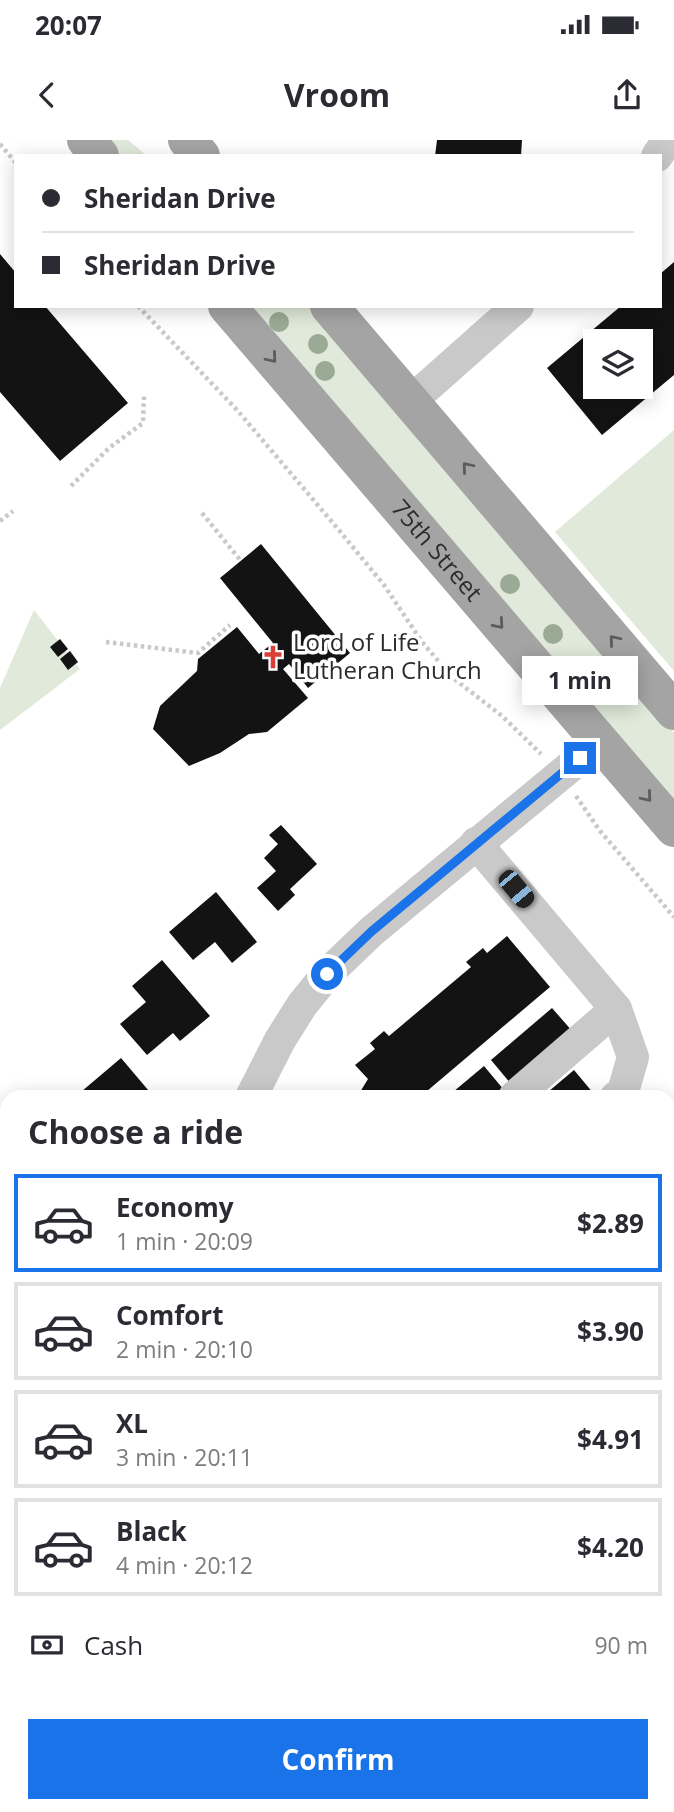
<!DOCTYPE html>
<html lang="en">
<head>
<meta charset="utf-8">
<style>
  :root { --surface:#fff; --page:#f7f7f7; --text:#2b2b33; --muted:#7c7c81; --line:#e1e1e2; --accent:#1a73e8 }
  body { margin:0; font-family:"Open Sans",sans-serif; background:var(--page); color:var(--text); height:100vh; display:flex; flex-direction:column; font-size:26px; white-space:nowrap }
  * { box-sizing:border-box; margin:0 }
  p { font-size:23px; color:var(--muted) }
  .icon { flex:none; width:38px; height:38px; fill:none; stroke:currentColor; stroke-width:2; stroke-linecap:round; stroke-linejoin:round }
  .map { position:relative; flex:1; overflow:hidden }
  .details { position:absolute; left:0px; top:950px; width:676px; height:723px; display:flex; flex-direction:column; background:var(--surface); border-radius:21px 21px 0 0; box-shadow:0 4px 18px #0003 }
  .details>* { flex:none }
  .top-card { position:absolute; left:14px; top:14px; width:648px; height:154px; border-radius:0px; box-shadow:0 4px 18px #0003; display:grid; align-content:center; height:154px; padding:0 28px; background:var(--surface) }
  .buttons { position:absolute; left:583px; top:189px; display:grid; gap:14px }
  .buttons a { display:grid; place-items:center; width:70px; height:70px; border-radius:0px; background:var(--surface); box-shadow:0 4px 18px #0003; font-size:35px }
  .end { position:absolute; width:32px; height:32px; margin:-16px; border:9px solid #1a73e8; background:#fff; box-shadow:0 0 0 4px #fff }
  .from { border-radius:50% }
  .bubble { position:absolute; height:49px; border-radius:0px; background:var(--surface); box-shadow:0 4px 18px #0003; font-size:23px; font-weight:700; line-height:49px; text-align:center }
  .car { position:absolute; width:21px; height:42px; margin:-21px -10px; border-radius:9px; box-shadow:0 0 5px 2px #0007; background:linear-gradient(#222 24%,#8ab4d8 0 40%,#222 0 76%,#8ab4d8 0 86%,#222 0) }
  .top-card b { display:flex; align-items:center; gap:24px; height:66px; font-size:26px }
  .top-card b+b { border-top:2px solid var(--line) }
  .top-card i { width:18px; height:18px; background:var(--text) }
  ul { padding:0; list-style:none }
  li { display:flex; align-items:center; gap:21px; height:98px; margin:0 14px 10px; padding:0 14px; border:4px solid var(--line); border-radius:0px }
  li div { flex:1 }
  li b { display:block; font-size:26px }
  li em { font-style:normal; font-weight:700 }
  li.active { border-color:var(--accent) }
  li>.icon { width:63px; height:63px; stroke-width:1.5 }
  h2 { padding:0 28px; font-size:32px; line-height:84px }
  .pay { display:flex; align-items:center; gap:18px; height:77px; padding:0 28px; font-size:26px }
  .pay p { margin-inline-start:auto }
  .cta { display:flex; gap:14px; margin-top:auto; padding:14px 28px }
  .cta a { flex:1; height:80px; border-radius:0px; background:var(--accent); color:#fff; font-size:28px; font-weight:700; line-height:80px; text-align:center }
  .status { display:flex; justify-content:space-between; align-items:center; height:49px; padding:0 35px; background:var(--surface); direction:ltr }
  .status svg { height:19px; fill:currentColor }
  header { display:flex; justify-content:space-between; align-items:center; height:91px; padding:0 28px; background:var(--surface); font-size:32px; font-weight:700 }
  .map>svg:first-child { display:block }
</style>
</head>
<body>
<div class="status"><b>20:07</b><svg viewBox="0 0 49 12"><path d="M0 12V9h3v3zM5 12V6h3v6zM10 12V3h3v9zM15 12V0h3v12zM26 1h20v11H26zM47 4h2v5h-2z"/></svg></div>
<header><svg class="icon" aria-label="back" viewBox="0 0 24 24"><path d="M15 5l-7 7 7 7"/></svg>Vroom<svg class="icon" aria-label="share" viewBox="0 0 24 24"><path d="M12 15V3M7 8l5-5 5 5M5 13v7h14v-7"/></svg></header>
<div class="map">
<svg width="674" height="1672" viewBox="0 0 674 1672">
  <rect width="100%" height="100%" fill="#fff"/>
  <!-- green -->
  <g fill="#e0e9da">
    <path d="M108 0H128L147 16H121Z"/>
    <path d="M250 166H309L674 593V666Z"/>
    <path d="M674 290V531L555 392Z"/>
    <path d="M34 470 80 529 0 590V548Z"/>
  </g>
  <!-- building -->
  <g fill="#131313" fill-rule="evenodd">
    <path d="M437 0H522L521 16H435Z"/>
    <path d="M0 114 16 133V166H45L128 263 60 321 0 252Z"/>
    <path d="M674 122V235L602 295 547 228 621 166H660V134ZM595 201H640V247H595Z"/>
    <path d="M261 404 350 513 308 548 289 524 283 529 308 558 267 592 249 594 220 613 189 626 153 589 160 566 197 531 198 519 237 487 259 514 273 503 220 438Z"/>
    <path d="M60 499 68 509 58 517 50 507Z"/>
    <path d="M70 511 78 522 68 530 60 519Z"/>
    <path d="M281 685 317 724 290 749 295 755 278 771 257 748 276 731 264 718 278 704 269 695Z"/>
    <path d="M216 752 257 802 232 823 215 802 193 820 169 792Z"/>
    <path d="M507 796 550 847 420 957H357L368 939 355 925 375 909 370 903 384 891 389 896 471 827 466 822 483 808 487 813Z"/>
    <path d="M162 820 210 876 180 901 173 893 147 915 120 884 146 862 132 846Z"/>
    <path d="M552 868 573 892 511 944 491 920Z"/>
    <path d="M121 918 154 957H75Z"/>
    <path d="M484 926 504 950 496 957H447Z"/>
    <path d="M574 930 594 954 590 957H542Z"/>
    <path d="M7 1224V1288L0 1290V1226Z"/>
    <path d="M7 1412V1470L0 1458V1416Z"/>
    <path d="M7 1656V1666H53L57 1672H0V1661Z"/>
    <path d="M106 1666H140L132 1672H110Z"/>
    <path d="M405 1666H482L488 1672H411Z"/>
    <path d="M574 1666 581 1671 587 1666H654L659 1672H567Z"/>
  </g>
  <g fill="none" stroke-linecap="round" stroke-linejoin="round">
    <!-- path -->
    <g stroke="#c9c9c9" stroke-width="4.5" stroke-dasharray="3.5 3.5" stroke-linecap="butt">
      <path d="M0 4 16 23"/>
      <path d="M138 166 237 270 338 389 384 445 422 502 453 538 502 576 541 614"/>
      <path d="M71 346 109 308 143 283 144 255"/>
      <path d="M202 373 241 421"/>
      <path d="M0 381 13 371"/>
      <path d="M106 502 198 513 230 485"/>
      <path d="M576 656 600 691 674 777"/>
    </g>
    <!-- minor -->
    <g stroke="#c9c9c9" stroke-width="32">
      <path d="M657 16 668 0"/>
      <path d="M411 261 518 166"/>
      <path d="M476 703 616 869 633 917 623 952 616 957"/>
      <path d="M251 957 280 900 302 865 327 834 372 791 600 602"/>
      <path d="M514 957 616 869"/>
      <path d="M668 1101 674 1108"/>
      <path d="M0 1127 7 1125"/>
      <path d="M668 1480 673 1486"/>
      <path d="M668 1554 674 1562"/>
      <path d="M0 1577 7 1573"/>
      <path d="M301 1666 306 1672"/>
      <path d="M505 1666 511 1672"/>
      <path d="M548 1672 555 1666"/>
    </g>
    <!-- major -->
    <g stroke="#a4a4a4" stroke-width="38">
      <path d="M86 0 100 16"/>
      <path d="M187 0 201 16"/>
      <path id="s1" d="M227 166 674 688"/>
      <path d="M329 166 674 571"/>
    </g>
  </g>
  <!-- trees -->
  <g fill="#9baa94">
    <circle cx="279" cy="182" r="10"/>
    <circle cx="318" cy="204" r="10"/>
    <circle cx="325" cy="231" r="10"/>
    <circle cx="510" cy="444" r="10"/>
    <circle cx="553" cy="494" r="10"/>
  </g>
  <!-- one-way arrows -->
  <defs><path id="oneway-chevron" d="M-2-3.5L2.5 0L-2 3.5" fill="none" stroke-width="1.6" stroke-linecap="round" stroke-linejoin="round" transform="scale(1.75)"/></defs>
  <g stroke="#5c5c5c">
    <use href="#oneway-chevron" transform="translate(272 218) rotate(50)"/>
    <use href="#oneway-chevron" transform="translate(467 327) rotate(-130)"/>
    <use href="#oneway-chevron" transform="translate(499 484) rotate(49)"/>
    <use href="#oneway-chevron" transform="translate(614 500) rotate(-130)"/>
    <use href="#oneway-chevron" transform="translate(647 657) rotate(50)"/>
  </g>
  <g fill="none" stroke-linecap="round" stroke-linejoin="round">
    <!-- route -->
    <path stroke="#1a73e8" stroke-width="9" d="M327 834 372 791 580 618"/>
  </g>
  <!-- icons -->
  <defs>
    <g id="church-bare" transform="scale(1.89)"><path d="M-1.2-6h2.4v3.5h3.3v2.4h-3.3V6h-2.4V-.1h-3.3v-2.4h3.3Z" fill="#da3f37" stroke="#fff" stroke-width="2.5" paint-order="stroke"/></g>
  </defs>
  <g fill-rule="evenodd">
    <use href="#church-bare" x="273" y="517"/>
  </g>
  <g text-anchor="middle" stroke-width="7" stroke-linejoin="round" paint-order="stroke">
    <!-- street labels -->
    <g font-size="24" fill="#2c2c2c" stroke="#fff">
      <text dy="8" stroke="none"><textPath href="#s1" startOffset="322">75th Street</textPath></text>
    </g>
    <!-- poi labels -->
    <g font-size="24" fill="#2c2c2c" stroke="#fff" text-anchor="start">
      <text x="293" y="511">Lord of Life<tspan x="293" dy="28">Lutheran Church</tspan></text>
    </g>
  </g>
</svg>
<div class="buttons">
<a><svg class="icon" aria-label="layers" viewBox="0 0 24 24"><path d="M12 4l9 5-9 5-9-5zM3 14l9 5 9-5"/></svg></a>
</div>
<i class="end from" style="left:327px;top:834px"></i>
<i class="end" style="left:580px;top:618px"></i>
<div class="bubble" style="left:522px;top:516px;width:116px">1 min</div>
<i class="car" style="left:516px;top:749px;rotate:140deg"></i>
<div class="top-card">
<b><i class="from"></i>Sheridan Drive</b>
<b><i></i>Sheridan Drive</b>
</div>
<section class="details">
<h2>Choose a ride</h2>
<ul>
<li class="active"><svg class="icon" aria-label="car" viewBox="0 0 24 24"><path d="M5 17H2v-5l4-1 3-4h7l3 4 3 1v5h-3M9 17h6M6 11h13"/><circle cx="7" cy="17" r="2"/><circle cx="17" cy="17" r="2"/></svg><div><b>Economy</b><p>1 min · 20:09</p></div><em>$2.89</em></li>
<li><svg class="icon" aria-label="car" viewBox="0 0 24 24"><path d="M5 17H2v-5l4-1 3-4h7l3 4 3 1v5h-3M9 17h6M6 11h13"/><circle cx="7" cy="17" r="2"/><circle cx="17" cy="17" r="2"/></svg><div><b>Comfort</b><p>2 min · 20:10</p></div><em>$3.90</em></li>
<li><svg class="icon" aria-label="car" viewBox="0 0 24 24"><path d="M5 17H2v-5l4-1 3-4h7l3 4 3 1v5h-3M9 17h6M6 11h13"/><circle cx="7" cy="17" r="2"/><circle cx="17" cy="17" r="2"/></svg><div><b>XL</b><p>3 min · 20:11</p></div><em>$4.91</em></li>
<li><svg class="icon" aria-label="car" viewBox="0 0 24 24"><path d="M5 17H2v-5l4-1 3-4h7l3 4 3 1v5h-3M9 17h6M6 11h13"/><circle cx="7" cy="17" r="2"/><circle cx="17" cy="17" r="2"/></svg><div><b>Black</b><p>4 min · 20:12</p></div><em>$4.20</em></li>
</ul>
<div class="pay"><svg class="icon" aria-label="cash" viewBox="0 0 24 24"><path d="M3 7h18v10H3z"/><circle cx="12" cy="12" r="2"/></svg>Cash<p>90 m</p></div>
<div class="cta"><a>Confirm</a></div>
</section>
</div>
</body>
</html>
